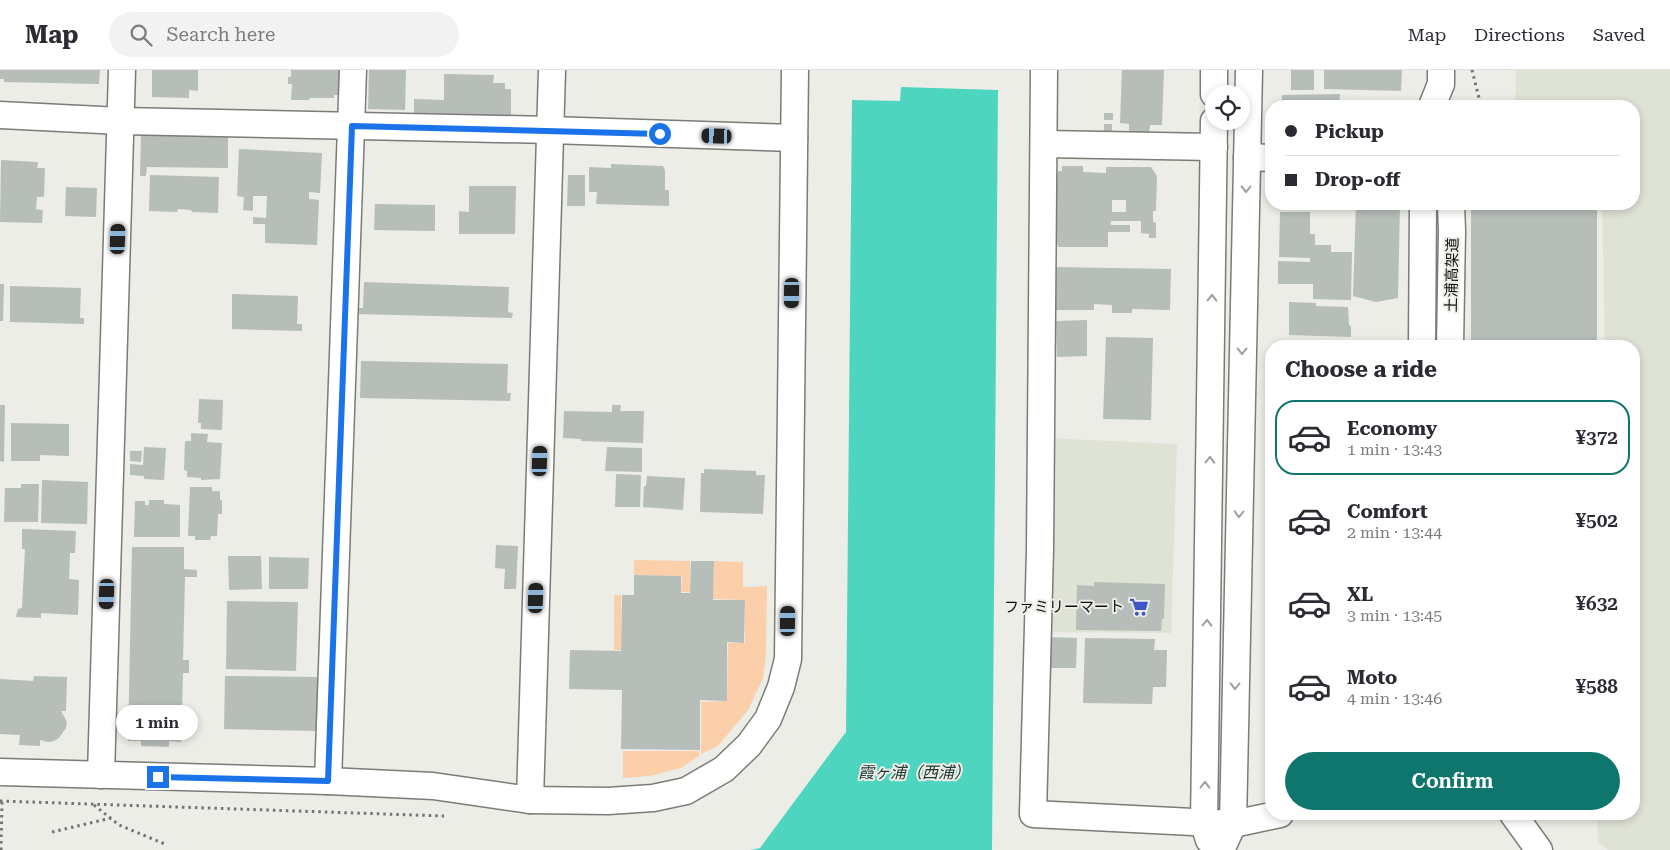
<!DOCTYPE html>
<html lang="en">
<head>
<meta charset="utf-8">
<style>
  :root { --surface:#fff; --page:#f2f2f3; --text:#2b2b33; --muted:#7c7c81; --line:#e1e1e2; --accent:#0f766e }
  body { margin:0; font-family:"Roboto Serif","Noto Sans JP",serif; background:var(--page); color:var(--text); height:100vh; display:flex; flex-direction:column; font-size:19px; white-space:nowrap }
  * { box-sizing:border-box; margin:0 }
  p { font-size:16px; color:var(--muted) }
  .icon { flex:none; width:28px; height:28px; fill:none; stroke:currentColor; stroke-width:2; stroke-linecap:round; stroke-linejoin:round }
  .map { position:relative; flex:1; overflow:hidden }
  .side { position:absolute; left:1265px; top:270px; width:375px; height:480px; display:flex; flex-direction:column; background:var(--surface); border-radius:20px; box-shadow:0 2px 8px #0003 }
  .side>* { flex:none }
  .guide { position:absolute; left:1265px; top:30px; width:375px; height:110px; border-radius:20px; box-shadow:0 2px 8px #0003; display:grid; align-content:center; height:110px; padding:0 20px; background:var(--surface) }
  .fabs { position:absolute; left:1205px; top:15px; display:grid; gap:10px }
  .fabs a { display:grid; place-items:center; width:45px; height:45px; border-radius:50%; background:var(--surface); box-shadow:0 2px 8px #0003; font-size:25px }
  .end { position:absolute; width:22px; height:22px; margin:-11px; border:6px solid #1a73e8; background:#fff; box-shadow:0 0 0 2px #fff }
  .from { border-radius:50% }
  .bubble { position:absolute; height:35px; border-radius:18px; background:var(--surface); box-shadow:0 2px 8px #0003; font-size:16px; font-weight:600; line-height:35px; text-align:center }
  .car { position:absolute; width:15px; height:30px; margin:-15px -8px; border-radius:6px; box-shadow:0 0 4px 1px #0007; background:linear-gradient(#222 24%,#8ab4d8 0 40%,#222 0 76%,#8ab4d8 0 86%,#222 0) }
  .guide b { display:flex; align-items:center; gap:18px; height:48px; font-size:19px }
  .guide b+b { border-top:1px solid var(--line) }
  .guide i { width:12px; height:12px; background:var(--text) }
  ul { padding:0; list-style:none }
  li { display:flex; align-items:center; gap:15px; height:75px; margin:0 10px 8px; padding:0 10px; border:2px solid transparent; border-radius:20px }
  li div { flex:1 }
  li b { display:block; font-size:19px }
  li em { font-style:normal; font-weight:600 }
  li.active { border-color:var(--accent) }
  li>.icon { width:45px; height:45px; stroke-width:1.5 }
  h2 { padding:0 20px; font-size:22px; line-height:60px }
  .cta { display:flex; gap:10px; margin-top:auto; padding:10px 20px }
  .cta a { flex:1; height:58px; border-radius:30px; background:var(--accent); color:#fff; font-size:20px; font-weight:600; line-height:58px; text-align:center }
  header { display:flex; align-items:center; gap:30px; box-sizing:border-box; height:70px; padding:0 25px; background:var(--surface); border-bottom:1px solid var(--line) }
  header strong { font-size:24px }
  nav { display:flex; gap:28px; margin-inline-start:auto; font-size:18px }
  .search { width:350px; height:45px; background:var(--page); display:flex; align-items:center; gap:12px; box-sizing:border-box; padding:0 18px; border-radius:28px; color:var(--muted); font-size:19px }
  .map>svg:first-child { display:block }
</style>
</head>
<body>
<header>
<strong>Map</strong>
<div class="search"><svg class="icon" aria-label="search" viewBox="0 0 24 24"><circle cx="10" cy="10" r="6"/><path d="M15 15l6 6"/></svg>Search here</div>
<nav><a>Map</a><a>Directions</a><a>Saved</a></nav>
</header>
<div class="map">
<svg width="1670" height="780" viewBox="0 0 1670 780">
  <rect width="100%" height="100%" fill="#ebede6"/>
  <!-- built -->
  <g fill="#dfe3d5">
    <path d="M1516 0H1670V780H1608L1598 772 1597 744H1634V276H1605L1602 134H1634V36H1582L1515 30Z"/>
    <path d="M1047 368 1177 374 1171 563 1046 562Z"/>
  </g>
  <!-- green -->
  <g fill="#facfaa">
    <path d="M634 490 690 491V522H681L682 506 634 505Z"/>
    <path d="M714 491 743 492V517L767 516 766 585 763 608 748 640 718 676 701 684V632L727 631 728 573H745V530L713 529Z"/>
    <rect x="614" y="525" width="7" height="55"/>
    <path d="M623 681H699V686L681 698 650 706 623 708Z"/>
  </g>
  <!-- water -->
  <path fill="#4ed5c0" d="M901 17 998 20 992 780H751L760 778 846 662 852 30 900 31Z"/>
  <!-- building -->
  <g fill="#b7bdb8" fill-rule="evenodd">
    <path d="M0 0H100L99 14 4 12V9H0Z"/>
    <path d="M152 0H198V21L189 20V28L152 27Z"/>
    <path d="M291 0H339V25H334V28H310L309 30H291L292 14H288V7H291Z"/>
    <path d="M369 0H406L405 40 368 39Z"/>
    <path d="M1122 0H1164L1162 55H1150L1149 63 1129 62V54L1120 53Z"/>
    <rect x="1291" y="0" width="23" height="20"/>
    <path d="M1324 0H1402L1401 21 1324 19Z"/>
    <path d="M444 4 494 5 493 13H505V19H511V46L414 45V29L444 30Z"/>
    <path d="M1340 24 1339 36H1282V25Z"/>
    <rect x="1104" y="43" width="9" height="7"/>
    <rect x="1104" y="54" width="8" height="8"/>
    <path d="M141 65 228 66V98L147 97 146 106H140Z"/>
    <path d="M239 79 322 83 320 123 309 122V129L319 130 317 175 265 173V154H253V147L266 148 267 126H253V141L243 140 244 127 237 126Z"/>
    <path d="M1 90 38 92 37 98H45L44 127H37L36 139 43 140 42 153 0 152Z"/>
    <path d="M611 94 663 96 665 100V120H669V136L596 134 597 122H589V97L611 98Z"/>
    <path d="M1062 96H1083V102L1106 103V97H1151L1157 106 1156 141H1153V152L1156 153V168H1149V164L1141 163V151H1111V155H1130V162H1108V177H1058V175H1055V104H1058V101H1062ZM1112 130H1126V142H1112Z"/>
    <path d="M150 105 219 107 218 143 192 142 191 140 178 139 177 142 149 141Z"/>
    <path d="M568 105H585V136H567Z"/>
    <path d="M469 116H516L515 164H459V141L469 142Z"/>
    <path d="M66 117 97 118 96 147 65 146Z"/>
    <path d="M375 134 435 135V161L374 160Z"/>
    <path d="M1278 134H1322L1318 139H1278Z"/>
    <path d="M1356 134H1400L1398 228 1376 232 1353 226Z"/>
    <rect x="1471" y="134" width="126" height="142"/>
    <path d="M1280 142H1310V164H1315V175H1331V182H1352L1351 230 1313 229V214H1278V191L1310 192V188L1279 187Z"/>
    <path d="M1053 197 1171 199 1170 240 1132 239V243H1112V235L1094 234V240H1052Z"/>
    <path d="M364 212 509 217 508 242 513 243 512 248 357 244V238H363Z"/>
    <path d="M0 214H4L3 251H0Z"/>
    <path d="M10 216 81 218 80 248H84V254L10 252Z"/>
    <path d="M232 224 298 226 297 254H302V261L232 259Z"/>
    <path d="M1289 232 1316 233V236L1348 237 1349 255 1351 256V267L1289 265Z"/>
    <path d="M1087 250V286L1057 287 1056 251Z"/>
    <path d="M1106 267 1153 268 1151 350 1103 349Z"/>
    <path d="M361 291 508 294 507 323H511L510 331 360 328Z"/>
    <path d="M199 329 223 330 222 360 201 359V353H198Z"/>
    <path d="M0 335H5L4 392 0 391Z"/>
    <path d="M612 335H621L620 341H644L643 373 581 371V369L563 368 564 341 612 342Z"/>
    <path d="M11 353 69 354V386L40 385V391H11Z"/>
    <path d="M191 363 208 364 207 372 222 373 220 409 201 410V408L187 407V401L184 400 185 371H191Z"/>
    <path d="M144 377 166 378 164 410 144 409V406L130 405V394L143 395Z"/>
    <path d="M607 377 642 378V402L605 401Z"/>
    <path d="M130 381H142L141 392 130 391Z"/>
    <path d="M704 399 756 401V405H765L763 444 700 442 701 403H704Z"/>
    <path d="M616 404 641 405 640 437H615Z"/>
    <path d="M647 406 685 408 683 440 643 437 644 416H646Z"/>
    <path d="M42 410 88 412 87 454 41 453Z"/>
    <path d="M21 414H39L38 452H4L5 418H21Z"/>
    <path d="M190 417H212V421H220V430H222V444H218L217 466H211L210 470H195V466H188Z"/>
    <path d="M149 430H164V434L180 435V467H134L135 431H145V435H149Z"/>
    <path d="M22 459 76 461 75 483H70L69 509 79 510 78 545 41 543V548L16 547 18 539 22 538 25 479H22Z"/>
    <path d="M496 475 518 476 516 519H504L505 499 495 498Z"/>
    <path d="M132 477H184V499L197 500V507H185L183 590H189V603H183L181 672 169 671V677L141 676V671H128Z"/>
    <path d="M228 486H261L262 519 229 520Z"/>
    <path d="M269 487 309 488 308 519H269Z"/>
    <path d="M691 491H714L713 530H745L744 573 727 572V631L700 630V680L621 679 622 620 569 619 570 580 621 581 622 525H634V505L681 506V523H690Z"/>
    <path d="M1094 512 1165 514 1164 549H1162L1161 561 1076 560 1077 515 1094 516Z"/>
    <path d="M227 531 298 532 296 601 226 599Z"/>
    <path d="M1048 567 1077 568 1076 598H1047Z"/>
    <path d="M1085 568 1155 569 1154 580H1167L1166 617H1153L1152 634 1083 633Z"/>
    <path d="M34 606 67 607 66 641H61L67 652 66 658 59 668 54 671 48 672 40 670V676L19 675 20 665 0 664V609L33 611Z"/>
    <path d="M225 606 318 607 316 661 224 659Z"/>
  </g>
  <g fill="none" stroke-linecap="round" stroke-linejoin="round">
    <!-- minor casing -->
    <g stroke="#7a7c75" stroke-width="29">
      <g id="minor">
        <path d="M1044 0 1040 480 1033 744 1233 754 1280 744"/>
        <path d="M1214 24V0"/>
        <path d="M1432 36 1441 14V0"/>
        <path d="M0 45 121 51 550 60 794 68"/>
        <path d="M1044 74 1214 77"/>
        <path d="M1247 87 1271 88"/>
        <path d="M1422 276 1423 134"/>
        <path d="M1450 276 1452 161 1451 134"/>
        <path d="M0 702 328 711 433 716 530 730 608 731 653 728 686 721 724 699 749 675 768 649 781 617 788 589 795 0"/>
        <path d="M101 705 122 0"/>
        <path d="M328 711 353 0"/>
        <path d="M530 730 552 0"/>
        <path d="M1513 744 1539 780"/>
        <path d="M1209 770 1204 754 1214 51"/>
        <path d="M1221 780 1233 754 1249 0"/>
      </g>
    </g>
    <!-- path -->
    <g stroke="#737570" stroke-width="3" stroke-dasharray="2.5 4" stroke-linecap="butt">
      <path d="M1472 0 1481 36"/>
      <path d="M0 731 444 746"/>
      <path d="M94 735 119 755 165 774"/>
      <path d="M52 762 111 748"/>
      <path d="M1 780 2 731"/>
    </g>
    <!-- minor -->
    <use href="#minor" stroke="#fff" stroke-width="26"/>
  </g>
  <!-- one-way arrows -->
  <defs><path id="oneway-chevron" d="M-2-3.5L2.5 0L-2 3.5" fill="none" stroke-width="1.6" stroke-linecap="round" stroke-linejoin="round" transform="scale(1.25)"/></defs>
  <g stroke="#9f9f9e">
    <use href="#oneway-chevron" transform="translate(1246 119) rotate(91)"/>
    <use href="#oneway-chevron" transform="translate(1212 228) rotate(-89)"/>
    <use href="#oneway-chevron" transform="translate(1242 281) rotate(91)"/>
    <use href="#oneway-chevron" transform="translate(1210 390) rotate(-89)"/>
    <use href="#oneway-chevron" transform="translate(1239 444) rotate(91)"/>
    <use href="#oneway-chevron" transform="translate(1207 553) rotate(-89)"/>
    <use href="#oneway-chevron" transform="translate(1235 616) rotate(91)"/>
    <use href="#oneway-chevron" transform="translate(1205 715) rotate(-89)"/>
  </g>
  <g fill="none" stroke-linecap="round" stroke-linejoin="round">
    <!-- route -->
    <path stroke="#1a73e8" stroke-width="6" d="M158 707 328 711 352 56 660 64"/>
  </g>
  <!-- icons -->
  <defs>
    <g id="supermarket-bare" transform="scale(1.5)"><path d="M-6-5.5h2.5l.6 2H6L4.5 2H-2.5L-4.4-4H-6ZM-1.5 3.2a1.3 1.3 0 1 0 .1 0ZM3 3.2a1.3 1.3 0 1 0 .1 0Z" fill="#3f55c8" stroke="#ebede6" stroke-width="2.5" paint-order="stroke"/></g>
  </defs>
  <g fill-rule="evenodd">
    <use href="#supermarket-bare" x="1139" y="537"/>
  </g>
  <g text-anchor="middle" stroke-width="4" stroke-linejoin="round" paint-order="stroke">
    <!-- street labels -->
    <g font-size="15" fill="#0e0f0d" stroke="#ebede6">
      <text transform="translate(1452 205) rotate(-89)" y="5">土浦高架道</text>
    </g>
    <!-- poi labels -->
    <g font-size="15" fill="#0e0f0d" stroke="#ebede6" text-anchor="end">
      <text x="1124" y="542">ファミリーマート</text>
    </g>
    <!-- water labels -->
    <g font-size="16" font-style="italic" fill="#223934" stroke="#ebede6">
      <text x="914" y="708">霞ヶ浦（西浦）</text>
    </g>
  </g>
</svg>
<div class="fabs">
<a><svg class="icon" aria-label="locate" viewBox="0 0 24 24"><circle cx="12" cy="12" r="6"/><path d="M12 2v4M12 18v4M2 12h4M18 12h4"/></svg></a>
</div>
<i class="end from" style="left:660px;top:64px"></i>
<i class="end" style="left:158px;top:707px"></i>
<div class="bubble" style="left:116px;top:635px;width:82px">1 min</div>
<i class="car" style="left:717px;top:66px;rotate:272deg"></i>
<i class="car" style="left:118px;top:169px;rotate:2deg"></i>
<i class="car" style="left:792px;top:223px;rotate:181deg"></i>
<i class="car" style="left:540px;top:391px;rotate:2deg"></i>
<i class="car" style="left:107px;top:524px;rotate:182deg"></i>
<i class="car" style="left:536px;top:528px;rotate:2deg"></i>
<i class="car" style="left:788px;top:551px;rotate:1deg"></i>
<div class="guide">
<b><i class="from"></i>Pickup</b>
<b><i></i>Drop-off</b>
</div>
<section class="side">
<h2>Choose a ride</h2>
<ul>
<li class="active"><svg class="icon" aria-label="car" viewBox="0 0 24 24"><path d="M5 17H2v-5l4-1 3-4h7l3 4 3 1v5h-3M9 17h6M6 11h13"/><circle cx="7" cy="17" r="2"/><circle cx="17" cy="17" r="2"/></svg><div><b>Economy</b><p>1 min · 13:43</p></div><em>¥372</em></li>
<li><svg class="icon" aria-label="car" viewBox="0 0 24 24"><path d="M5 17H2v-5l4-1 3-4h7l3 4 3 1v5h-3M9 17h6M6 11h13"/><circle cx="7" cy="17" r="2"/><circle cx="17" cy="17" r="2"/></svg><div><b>Comfort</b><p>2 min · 13:44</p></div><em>¥502</em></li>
<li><svg class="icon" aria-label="car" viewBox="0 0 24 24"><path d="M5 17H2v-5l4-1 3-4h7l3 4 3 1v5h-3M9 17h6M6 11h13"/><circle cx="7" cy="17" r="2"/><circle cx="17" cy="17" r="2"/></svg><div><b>XL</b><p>3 min · 13:45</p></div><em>¥632</em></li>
<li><svg class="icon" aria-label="car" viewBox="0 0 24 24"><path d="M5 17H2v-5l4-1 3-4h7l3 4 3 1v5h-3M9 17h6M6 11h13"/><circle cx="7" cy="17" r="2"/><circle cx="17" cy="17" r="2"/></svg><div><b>Moto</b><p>4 min · 13:46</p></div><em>¥588</em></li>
</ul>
<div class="cta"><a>Confirm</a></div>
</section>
</div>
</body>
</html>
